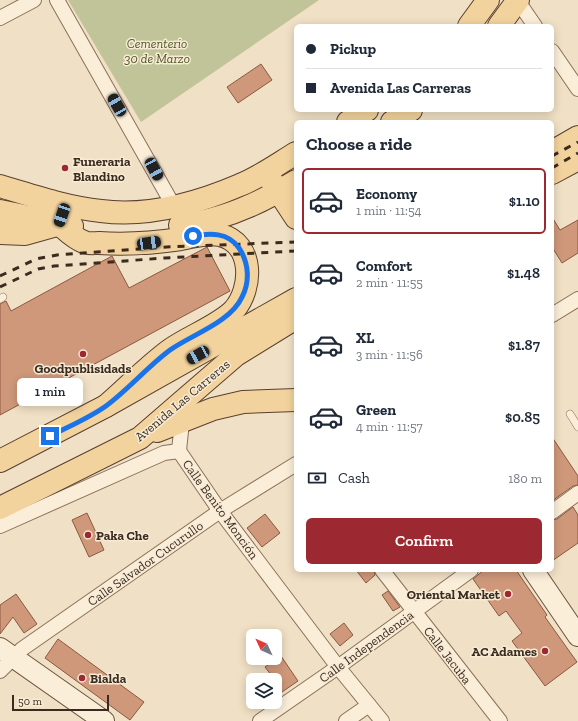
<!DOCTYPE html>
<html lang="en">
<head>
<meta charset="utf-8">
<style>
  :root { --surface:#fff; --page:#f6f6f7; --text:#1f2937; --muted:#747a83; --line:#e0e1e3; --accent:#9c2931 }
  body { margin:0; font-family:"Zilla Slab",serif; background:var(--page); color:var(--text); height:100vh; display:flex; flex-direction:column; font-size:15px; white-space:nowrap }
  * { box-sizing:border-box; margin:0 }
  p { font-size:13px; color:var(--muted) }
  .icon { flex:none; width:22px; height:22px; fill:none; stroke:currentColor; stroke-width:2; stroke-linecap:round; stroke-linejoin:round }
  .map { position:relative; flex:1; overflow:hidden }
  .sheet { position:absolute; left:294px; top:120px; width:260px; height:452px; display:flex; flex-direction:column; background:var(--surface); border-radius:6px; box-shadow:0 2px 10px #0003 }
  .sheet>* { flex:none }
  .banner { position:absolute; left:294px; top:24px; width:260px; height:88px; border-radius:6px; box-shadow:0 2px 10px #0003; display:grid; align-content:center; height:88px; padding:0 12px; background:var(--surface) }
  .needle { width:26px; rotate:314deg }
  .tools { position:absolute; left:246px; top:629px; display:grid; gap:8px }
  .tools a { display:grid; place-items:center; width:36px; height:36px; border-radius:6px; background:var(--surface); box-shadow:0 2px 10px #0003; font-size:20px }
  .scale { position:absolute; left:12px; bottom:10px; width:97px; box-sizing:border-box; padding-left:4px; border:2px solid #3b2b1f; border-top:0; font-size:11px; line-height:14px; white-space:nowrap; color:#3b2b1f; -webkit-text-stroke:3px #f7ebd5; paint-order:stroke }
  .end { position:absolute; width:18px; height:18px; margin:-9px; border:5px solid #1a73e8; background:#fff; box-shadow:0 0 0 2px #fff }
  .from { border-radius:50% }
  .bubble { position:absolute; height:28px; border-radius:6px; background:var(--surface); box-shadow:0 2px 10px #0003; font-size:13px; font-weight:600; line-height:28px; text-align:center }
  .car { position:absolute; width:12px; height:24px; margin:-12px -6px; border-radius:5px; box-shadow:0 0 3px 1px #0007; background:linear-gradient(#222 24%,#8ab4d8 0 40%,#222 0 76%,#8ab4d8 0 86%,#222 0) }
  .banner b { display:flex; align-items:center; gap:14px; height:38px; font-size:15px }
  .banner b+b { border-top:1px solid var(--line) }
  .banner i { width:10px; height:10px; background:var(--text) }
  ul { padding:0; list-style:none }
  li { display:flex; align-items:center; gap:12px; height:66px; margin:0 8px 6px; padding:0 4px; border:2px solid transparent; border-radius:6px }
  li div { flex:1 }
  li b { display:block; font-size:15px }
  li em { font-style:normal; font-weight:600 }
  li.current { border-color:var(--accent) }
  li>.icon { width:36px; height:36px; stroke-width:1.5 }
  h2 { padding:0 12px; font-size:18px; line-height:48px }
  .pay { display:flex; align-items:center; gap:10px; height:44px; padding:0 12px; font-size:15px }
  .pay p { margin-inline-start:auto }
  .action { display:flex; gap:8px; margin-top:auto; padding:8px 12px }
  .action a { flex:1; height:46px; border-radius:6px; background:var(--accent); color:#fff; font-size:16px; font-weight:600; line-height:46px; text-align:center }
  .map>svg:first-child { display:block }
</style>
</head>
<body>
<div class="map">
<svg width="578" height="721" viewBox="0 0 578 721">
  <rect width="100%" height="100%" fill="#f0e0c5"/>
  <!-- cemetery -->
  <path fill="#c1c398" d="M68 0H319L141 122Z"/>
  <!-- building -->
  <g fill="#cf987a" stroke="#8b5940">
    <path d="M261 64 272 80 238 103 227 87Z"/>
    <path d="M552 217 560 230 578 220V253L562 263 552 247Z"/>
    <path d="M207 247 230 291 0 415V304L6 301 11 311 112 256 129 288Z"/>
    <path d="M552 437 578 476V485L573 486 552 501Z"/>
    <path d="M573 507 578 515V543L552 561V520L557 519Z"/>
    <path d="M87 513 104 550 89 557 72 520Z"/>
    <path d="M265 514 280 533 262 547 247 528Z"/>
    <path d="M356 570H374L375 575 366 583Z"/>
    <path d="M484 570H516L547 615 545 617 577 662 545 686 512 641 522 633 506 611 499 616 473 579Z"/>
    <path d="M388 591 400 607 393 611 382 595Z"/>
    <path d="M16 594 37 624 24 633 13 617 0 634V605Z"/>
    <path d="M344 623 353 635 340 646 330 634Z"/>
    <path d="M58 639 144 702 130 720 45 658Z"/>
    <path d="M281 656 298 681 282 692 275 680 265 667Z"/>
  </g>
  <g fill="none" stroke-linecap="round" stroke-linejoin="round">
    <!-- service casing -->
    <g stroke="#8b715b" stroke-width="8">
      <g id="service">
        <path d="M0 299 3 297"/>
        <path d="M570 414 578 427"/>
      </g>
    </g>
    <!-- minor casing -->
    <g stroke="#8b715b" stroke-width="16">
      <g id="minor">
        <path d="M57 0 177 212"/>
        <path d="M517 0 535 26"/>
        <path d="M0 18 34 0"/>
        <path d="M552 51 578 89"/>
        <path d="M552 315 578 299"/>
        <path d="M179 451 182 421"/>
        <path d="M552 512 578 493"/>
        <path d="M0 526 164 453 179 451 220 511 338 667 382 721"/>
        <path d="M382 570 500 721"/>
        <path d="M0 671 22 649 220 511 296 464"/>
        <path d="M260 721 338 667 471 570"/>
        <path d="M346 721 369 705"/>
      </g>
    </g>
    <!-- secondary casing -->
    <g stroke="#6d523e" stroke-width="22">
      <g id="secondary">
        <path d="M533 570 578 636"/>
        <path d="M0 648 104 721"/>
      </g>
    </g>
    <!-- primary casing -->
    <g stroke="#59402f" stroke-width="24">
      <g id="primary">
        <path d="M469 26 488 0"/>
        <path d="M499 26 518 0"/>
        <path d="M348 122 367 110"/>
        <path d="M392 122 411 110"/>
        <path d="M552 152 578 137"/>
        <path d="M552 173 578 159"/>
        <path d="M271 180 296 218"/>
        <path d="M0 186C33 196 66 207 101 211 147 217 198 203 240 185 260 177 278 164 296 153"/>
        <path d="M0 211 72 226"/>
        <path d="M59 224C66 230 75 239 84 242 88 244 94 243 99 243 126 245 153 243 181 239 193 237 207 232 220 235 254 243 253 288 234 310 220 325 188 337 170 350 147 367 127 388 106 406"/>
        <path d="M180 225C221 221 261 203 296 181"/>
        <path d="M0 233 25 234 57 225"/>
        <path d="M157 431 213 409 243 402 296 400"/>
        <path d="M0 461 106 406 296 299"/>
        <path d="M0 508 140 438 236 355 296 318"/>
      </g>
    </g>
    <!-- service -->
    <use href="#service" stroke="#faeed9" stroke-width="7"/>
    <!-- minor -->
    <use href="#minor" stroke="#faeed9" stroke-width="14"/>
    <!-- secondary -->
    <use href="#secondary" stroke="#faeed9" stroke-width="20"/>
    <!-- primary -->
    <use href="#primary" stroke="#f3d39d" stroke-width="22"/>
    <!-- rail -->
    <g stroke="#3b2b1f" stroke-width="3" stroke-dasharray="7 7" stroke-linecap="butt">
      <path d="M552 156 578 142"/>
      <path d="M552 168 578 153"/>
      <path d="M0 276 36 259 57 255 167 247 296 242"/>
      <path d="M0 287 38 269 54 266 165 258 296 251"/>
    </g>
  </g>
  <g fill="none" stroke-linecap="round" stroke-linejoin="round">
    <!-- route -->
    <path stroke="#1a73e8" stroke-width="5" d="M50 436C68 427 89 418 106 406 129 389 147 367 170 350 191 335 231 322 242 297 250 282 249 263 239 248 228 232 210 233 193 236"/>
  </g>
  <!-- markers -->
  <g fill="#9c2931" stroke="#f7ebd5" stroke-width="1.5">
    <circle cx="65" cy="168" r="4"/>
    <circle cx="83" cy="354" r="4"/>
    <circle cx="88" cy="535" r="4"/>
    <circle cx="508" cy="594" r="4"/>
    <circle cx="545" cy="651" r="4"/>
    <circle cx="82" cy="678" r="4"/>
  </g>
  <g text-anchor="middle" stroke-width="3" stroke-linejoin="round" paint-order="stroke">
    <!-- park labels -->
    <g font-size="13" font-style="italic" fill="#4e5825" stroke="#f7ebd5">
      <text x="157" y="48">Cementerio<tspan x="157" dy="15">30 de Marzo</tspan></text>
    </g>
    <!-- poi labels -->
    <g font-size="13" font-weight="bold" fill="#3b2b1f" stroke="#f7ebd5" text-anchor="start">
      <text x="73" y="166">Funeraria<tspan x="73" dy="15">Blandino</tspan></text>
      <text x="83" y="373" text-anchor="middle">Goodpublisidads</text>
      <text x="96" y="540">Paka Che</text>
      <text x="500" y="599" text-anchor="end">Oriental Market</text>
      <text x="537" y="656" text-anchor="end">AC Adames</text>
      <text x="90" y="683">Bialda</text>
    </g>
    <!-- street labels -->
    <g font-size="13" fill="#3b2b1f" stroke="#f7ebd5">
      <text transform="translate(182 400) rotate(-40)" y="5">Avenida Las Carreras</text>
      <text transform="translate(221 509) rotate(54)" y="5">Calle Benito Monción</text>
      <text transform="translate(145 563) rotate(-35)" y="5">Calle Salvador Cucurullo</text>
      <text transform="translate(366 646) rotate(-36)" y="5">Calle Independencia</text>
      <text transform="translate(448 655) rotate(52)" y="5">Calle Jacuba</text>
    </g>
  </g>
</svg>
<div class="tools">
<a><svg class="needle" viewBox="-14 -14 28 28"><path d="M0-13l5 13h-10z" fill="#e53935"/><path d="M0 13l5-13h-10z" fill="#747a83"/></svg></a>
<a><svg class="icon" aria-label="layers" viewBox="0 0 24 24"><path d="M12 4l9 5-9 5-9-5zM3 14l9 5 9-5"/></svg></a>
</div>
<div class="scale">50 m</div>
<i class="end from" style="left:193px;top:236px"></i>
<i class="end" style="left:50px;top:436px"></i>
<div class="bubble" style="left:17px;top:378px;width:66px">1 min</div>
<i class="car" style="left:117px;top:105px;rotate:330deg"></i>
<i class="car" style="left:154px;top:169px;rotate:151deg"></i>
<i class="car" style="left:62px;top:215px;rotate:199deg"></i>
<i class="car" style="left:149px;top:243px;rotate:82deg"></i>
<i class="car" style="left:198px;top:355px;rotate:241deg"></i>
<div class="banner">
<b><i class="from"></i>Pickup</b>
<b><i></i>Avenida Las Carreras</b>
</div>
<section class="sheet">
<h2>Choose a ride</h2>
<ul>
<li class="current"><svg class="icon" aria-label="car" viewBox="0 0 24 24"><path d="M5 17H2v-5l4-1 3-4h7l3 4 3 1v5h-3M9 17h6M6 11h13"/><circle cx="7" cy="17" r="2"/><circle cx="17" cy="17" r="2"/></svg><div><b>Economy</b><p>1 min · 11:54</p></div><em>$1.10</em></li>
<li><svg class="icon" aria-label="car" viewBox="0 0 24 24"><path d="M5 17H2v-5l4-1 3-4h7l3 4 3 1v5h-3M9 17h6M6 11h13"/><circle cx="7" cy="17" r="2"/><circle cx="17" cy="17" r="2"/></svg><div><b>Comfort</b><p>2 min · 11:55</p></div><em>$1.48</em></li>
<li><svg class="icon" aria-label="car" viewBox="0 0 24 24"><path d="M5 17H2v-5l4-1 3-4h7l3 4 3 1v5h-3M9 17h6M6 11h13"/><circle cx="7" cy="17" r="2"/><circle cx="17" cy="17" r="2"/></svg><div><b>XL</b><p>3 min · 11:56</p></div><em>$1.87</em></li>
<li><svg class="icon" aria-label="car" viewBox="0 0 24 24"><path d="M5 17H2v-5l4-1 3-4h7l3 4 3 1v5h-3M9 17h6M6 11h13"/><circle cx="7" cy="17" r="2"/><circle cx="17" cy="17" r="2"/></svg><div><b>Green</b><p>4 min · 11:57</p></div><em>$0.85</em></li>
</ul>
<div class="pay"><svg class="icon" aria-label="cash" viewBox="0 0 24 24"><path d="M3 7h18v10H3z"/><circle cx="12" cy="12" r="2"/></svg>Cash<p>180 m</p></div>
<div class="action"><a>Confirm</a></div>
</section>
</div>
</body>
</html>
